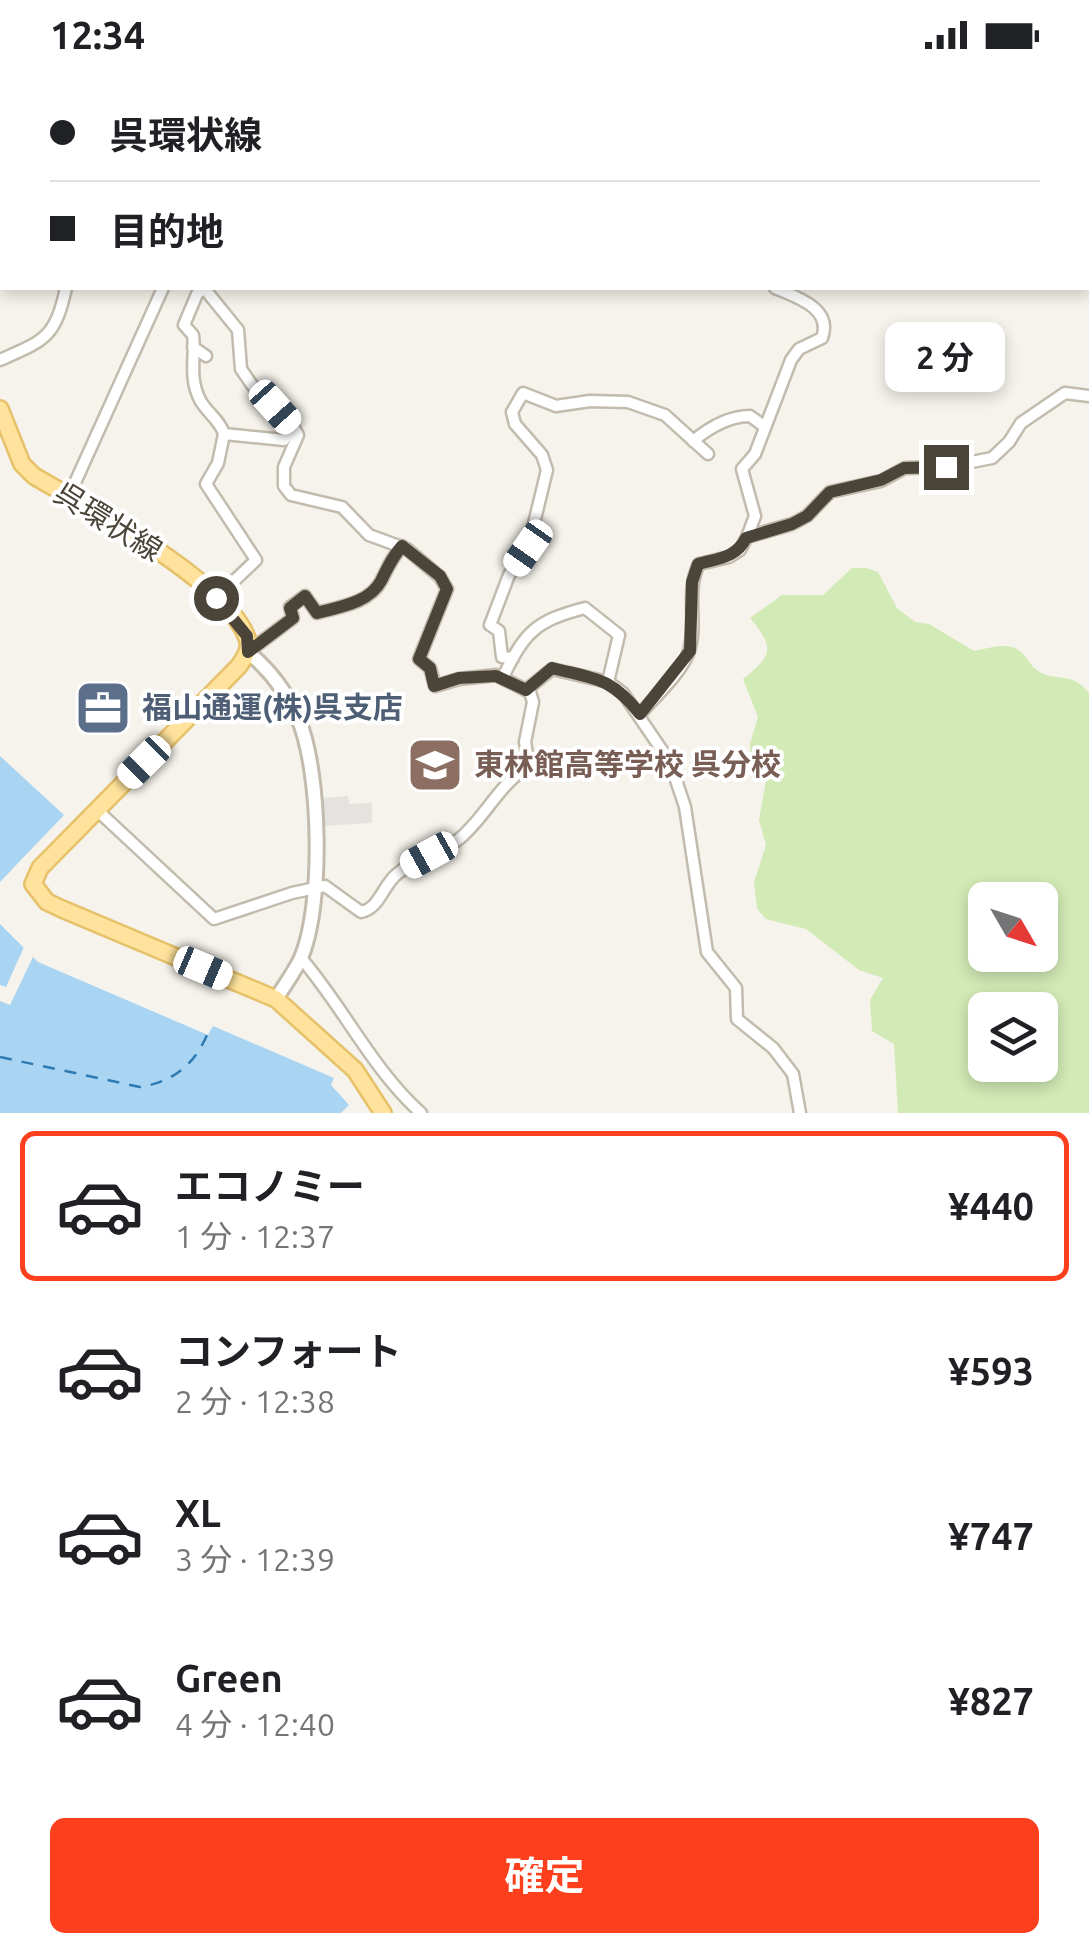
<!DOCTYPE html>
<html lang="ja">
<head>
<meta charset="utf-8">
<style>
  :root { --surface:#fff; --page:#f6f6f6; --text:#202124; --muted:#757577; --line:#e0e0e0; --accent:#fc3f1d }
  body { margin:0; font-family:Ubuntu,"Noto Sans JP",sans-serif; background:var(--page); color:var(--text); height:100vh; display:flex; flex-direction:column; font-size:38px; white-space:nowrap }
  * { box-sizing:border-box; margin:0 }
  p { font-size:32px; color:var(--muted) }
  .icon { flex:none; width:55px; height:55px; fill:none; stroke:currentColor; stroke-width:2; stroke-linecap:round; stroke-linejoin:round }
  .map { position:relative; height:1043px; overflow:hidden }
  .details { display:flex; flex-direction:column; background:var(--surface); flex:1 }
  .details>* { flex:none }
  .guide { position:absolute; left:0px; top:0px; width:1090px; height:220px; box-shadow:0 5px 15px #0003; display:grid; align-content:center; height:220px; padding:0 50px; background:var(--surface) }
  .needle { width:65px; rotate:129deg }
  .fabs { position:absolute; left:968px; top:812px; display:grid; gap:20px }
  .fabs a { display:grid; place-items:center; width:90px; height:90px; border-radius:15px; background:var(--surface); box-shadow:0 5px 15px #0003; font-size:50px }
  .end { position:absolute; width:45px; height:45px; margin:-22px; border:12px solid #4b4439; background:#fff; box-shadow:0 0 0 5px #fff }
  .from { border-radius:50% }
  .bubble { position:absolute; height:70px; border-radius:15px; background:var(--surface); box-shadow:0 5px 15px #0003; font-size:32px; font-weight:700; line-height:70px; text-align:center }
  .car { position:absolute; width:30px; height:60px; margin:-30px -15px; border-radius:12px; box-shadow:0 0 8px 2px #0007; background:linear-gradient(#fff 24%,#345 0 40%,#fff 0 76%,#345 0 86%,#fff 0) }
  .guide b { display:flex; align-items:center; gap:35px; height:95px; font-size:38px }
  .guide b+b { border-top:2px solid var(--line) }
  .guide i { width:25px; height:25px; background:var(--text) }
  ul { padding:18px 0 0; list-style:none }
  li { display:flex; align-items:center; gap:30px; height:150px; margin:0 20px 15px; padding:0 30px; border:5px solid transparent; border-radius:15px }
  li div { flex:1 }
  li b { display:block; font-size:38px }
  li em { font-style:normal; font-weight:700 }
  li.active { border-color:var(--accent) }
  li>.icon { width:90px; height:90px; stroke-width:1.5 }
  .action { display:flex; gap:20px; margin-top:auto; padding:20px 50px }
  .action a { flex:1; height:115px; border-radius:15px; background:var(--accent); color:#fff; font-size:40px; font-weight:700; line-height:115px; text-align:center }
  .status { display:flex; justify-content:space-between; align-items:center; height:70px; padding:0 50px; background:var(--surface); direction:ltr }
  .status svg { height:28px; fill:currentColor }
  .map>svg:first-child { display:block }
</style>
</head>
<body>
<div class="status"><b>12:34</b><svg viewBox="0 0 49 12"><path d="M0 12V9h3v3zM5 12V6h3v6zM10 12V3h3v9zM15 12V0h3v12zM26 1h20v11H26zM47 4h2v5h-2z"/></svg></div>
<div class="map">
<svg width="1089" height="1043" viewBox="0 0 1089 1043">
  <rect width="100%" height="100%" fill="#f6f3ec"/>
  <!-- green -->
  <g fill="#d2eab5" fill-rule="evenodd">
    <path d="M826 0H1089V100L1088 2H825Z"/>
    <path d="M852 498H866L878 502 897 538 915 552 929 554 974 581C986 579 1002 573 1015 578 1025 582 1029 595 1038 601 1057 613 1071 600 1089 623V1043H898L894 974 872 961 870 930 883 908 859 900 806 859 766 849 757 839 754 812 766 775 759 750 766 710 751 687 750 674 758 647 743 609C773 585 775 578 750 548L782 525H823ZM1040 830V885H985V830ZM1040 940V995H985V940Z"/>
  </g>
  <!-- parking -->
  <path fill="#e5e3e0" d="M348 726 349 734 372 733V753L323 756 321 728Z"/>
  <!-- water -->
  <g fill="#a9d4f2">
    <path d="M0 686 64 745 0 812Z"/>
    <path d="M0 854 38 892 208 965 213 956 334 1008 331 1015 349 1035 341 1043H0Z"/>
  </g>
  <!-- pier -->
  <path fill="#f6f3ec" d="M24 877 33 887 10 935 0 931V915L6 917Z"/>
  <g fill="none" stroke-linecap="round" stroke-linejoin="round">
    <!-- ferry -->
    <path stroke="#2e7ab2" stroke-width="2.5" stroke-dasharray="12 10" stroke-linecap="butt" d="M0 987 140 1017C173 1012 194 995 207 965"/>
    <!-- minor casing -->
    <g stroke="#c2bbae" stroke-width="15">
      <g id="minor">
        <path d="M219 0 220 2"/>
        <path d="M320 2V0"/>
        <path d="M411 2 412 0"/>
        <path d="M447 2 449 0"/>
        <path d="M534 2 536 0"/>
        <path d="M599 2 607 0"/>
        <path d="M679 2 683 0"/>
        <path d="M204 218 238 260 241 299 252 315 294 358 284 370 224 364C220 350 207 343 200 330 188 306 196 288 193 265L184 255 197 224Z"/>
        <path d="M193 277 206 286"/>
        <path d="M0 290C45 270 55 268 66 218"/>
        <path d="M693 371C710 357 729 346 750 346L765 357"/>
        <path d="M69 426 163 218"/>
        <path d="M747 467 792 454 807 446 830 422 881 411 905 398 946 397 992 388 1009 372 1021 353 1065 323 1089 326"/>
        <path d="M216 528 256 490 206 414 218 393 224 364"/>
        <path d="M248 582 293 548 290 537 305 526 317 543C339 537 370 533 381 511 389 496 390 490 402 476"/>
        <path d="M513 588 502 587 499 561 490 555 509 505 528 478 547 400 542 385 515 354 512 342 523 323 556 336 590 331 628 332 665 345 708 384"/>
        <path d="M503 607C525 562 535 551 585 538L619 565 608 612"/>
        <path d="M526 620 552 599 608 612 623 623 670 692 685 737 707 882 736 918 737 949 773 978 793 1004 800 1043"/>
        <path d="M640 644C654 628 683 601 689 581 698 553 685 521 699 494L729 487 740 480 747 467 755 446 742 399 755 384 791 290 799 279 822 268C833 238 796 227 775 218"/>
        <path d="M97 740 214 849 292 823 325 816 361 842C380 838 383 815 397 804 415 789 440 783 459 769 485 748 496 718 529 695L525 672 533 632 530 622 496 605 459 609 435 616 430 598 419 589 447 519 440 507 407 479 369 465 342 437 291 425 284 416V397L298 365 294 358"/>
        <path d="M301 888C344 938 372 999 421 1043"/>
      </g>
    </g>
    <!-- tertiary casing -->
    <g stroke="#c2bbae" stroke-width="18">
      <path id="tertiary" d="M248 582C271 601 286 621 298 648 321 701 324 838 300 890 293 904 284 916 276 929"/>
    </g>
    <!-- primary casing -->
    <g stroke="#e6c16a" stroke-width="20">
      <path id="primary" d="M0 339 22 394 34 406C87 437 227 511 247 568 251 579 245 587 239 596L40 798 33 814 47 832 62 839 276 929 355 1000 383 1043"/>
    </g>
    <!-- minor -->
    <use href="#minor" stroke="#fff" stroke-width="10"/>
    <!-- tertiary -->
    <use href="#tertiary" stroke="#fff" stroke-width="12"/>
    <!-- primary -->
    <use href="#primary" stroke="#ffe39c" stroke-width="15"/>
  </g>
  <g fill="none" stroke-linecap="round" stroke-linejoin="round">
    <!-- route -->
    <path stroke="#4b4439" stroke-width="12" d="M216 528 247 566 248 582 293 548 290 538 305 526 317 543C339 537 369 533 381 511 388 497 391 489 402 476L440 506 447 519 419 589 430 598 434 616 459 608 496 606 526 620 552 598C595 609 611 607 640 644L690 581 692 512 698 494C719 488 736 488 746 468L792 454 807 446 830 422 881 410 904 398 946 397"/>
  </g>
  <!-- icons -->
  <defs>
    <g id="office-square" transform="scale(2.875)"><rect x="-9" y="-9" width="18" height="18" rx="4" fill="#5c6f8a" stroke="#fff"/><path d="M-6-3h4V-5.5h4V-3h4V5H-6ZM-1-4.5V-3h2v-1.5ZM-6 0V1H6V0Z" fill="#fff"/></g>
    <g id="school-square" transform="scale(2.875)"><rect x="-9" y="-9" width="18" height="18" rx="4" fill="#8d6e63" stroke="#fff"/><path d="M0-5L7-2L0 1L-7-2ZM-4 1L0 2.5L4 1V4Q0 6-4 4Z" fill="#fff"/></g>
  </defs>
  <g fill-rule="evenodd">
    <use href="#office-square" x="103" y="638"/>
    <use href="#school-square" x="435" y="695"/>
  </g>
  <g text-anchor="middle" stroke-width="8" stroke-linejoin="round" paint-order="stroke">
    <!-- street labels -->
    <g font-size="30" fill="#4b4439" stroke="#fff">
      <text transform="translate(108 452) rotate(32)" y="10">呉環状線</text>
    </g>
    <!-- service labels -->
    <g font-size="30" font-weight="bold" fill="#4e5e75" stroke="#fff" text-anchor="start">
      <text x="142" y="648">福山通運(株)呉支店</text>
    </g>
    <!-- education labels -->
    <g font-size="30" font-weight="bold" fill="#785e54" stroke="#fff" text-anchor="start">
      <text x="474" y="705">東林館高等学校 呉分校</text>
    </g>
  </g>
</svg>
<div class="fabs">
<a><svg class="needle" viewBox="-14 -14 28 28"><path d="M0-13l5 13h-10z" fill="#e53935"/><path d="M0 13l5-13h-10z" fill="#757577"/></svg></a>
<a><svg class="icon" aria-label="layers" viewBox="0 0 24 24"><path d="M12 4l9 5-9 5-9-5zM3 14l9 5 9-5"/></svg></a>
</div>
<i class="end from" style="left:216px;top:528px"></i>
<i class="end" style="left:946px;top:397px"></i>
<div class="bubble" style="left:885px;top:252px;width:120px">2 分</div>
<i class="car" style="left:275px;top:337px;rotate:138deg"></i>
<i class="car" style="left:528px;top:478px;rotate:215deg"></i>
<i class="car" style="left:144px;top:692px;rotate:225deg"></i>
<i class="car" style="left:429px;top:785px;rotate:241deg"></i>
<i class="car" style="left:203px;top:898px;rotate:113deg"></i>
<div class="guide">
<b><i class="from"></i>呉環状線</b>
<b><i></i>目的地</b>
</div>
</div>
<section class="details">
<ul>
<li class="active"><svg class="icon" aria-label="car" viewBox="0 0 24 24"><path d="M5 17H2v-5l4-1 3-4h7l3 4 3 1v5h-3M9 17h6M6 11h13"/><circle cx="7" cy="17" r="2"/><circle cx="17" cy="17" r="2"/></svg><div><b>エコノミー</b><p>1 分 · 12:37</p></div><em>¥440</em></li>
<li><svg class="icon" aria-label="car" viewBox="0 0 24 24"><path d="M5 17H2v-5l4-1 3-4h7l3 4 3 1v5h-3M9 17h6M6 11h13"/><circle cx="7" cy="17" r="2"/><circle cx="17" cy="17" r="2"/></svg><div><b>コンフォート</b><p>2 分 · 12:38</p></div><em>¥593</em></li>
<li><svg class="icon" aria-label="car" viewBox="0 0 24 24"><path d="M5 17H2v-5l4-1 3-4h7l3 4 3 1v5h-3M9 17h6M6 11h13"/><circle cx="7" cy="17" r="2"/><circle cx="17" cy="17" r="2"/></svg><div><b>XL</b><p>3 分 · 12:39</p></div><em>¥747</em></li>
<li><svg class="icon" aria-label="car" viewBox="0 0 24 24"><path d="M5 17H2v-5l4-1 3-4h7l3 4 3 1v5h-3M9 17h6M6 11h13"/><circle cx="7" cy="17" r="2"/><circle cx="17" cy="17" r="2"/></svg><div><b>Green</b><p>4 分 · 12:40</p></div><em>¥827</em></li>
</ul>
<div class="action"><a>確定</a></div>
</section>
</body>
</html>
